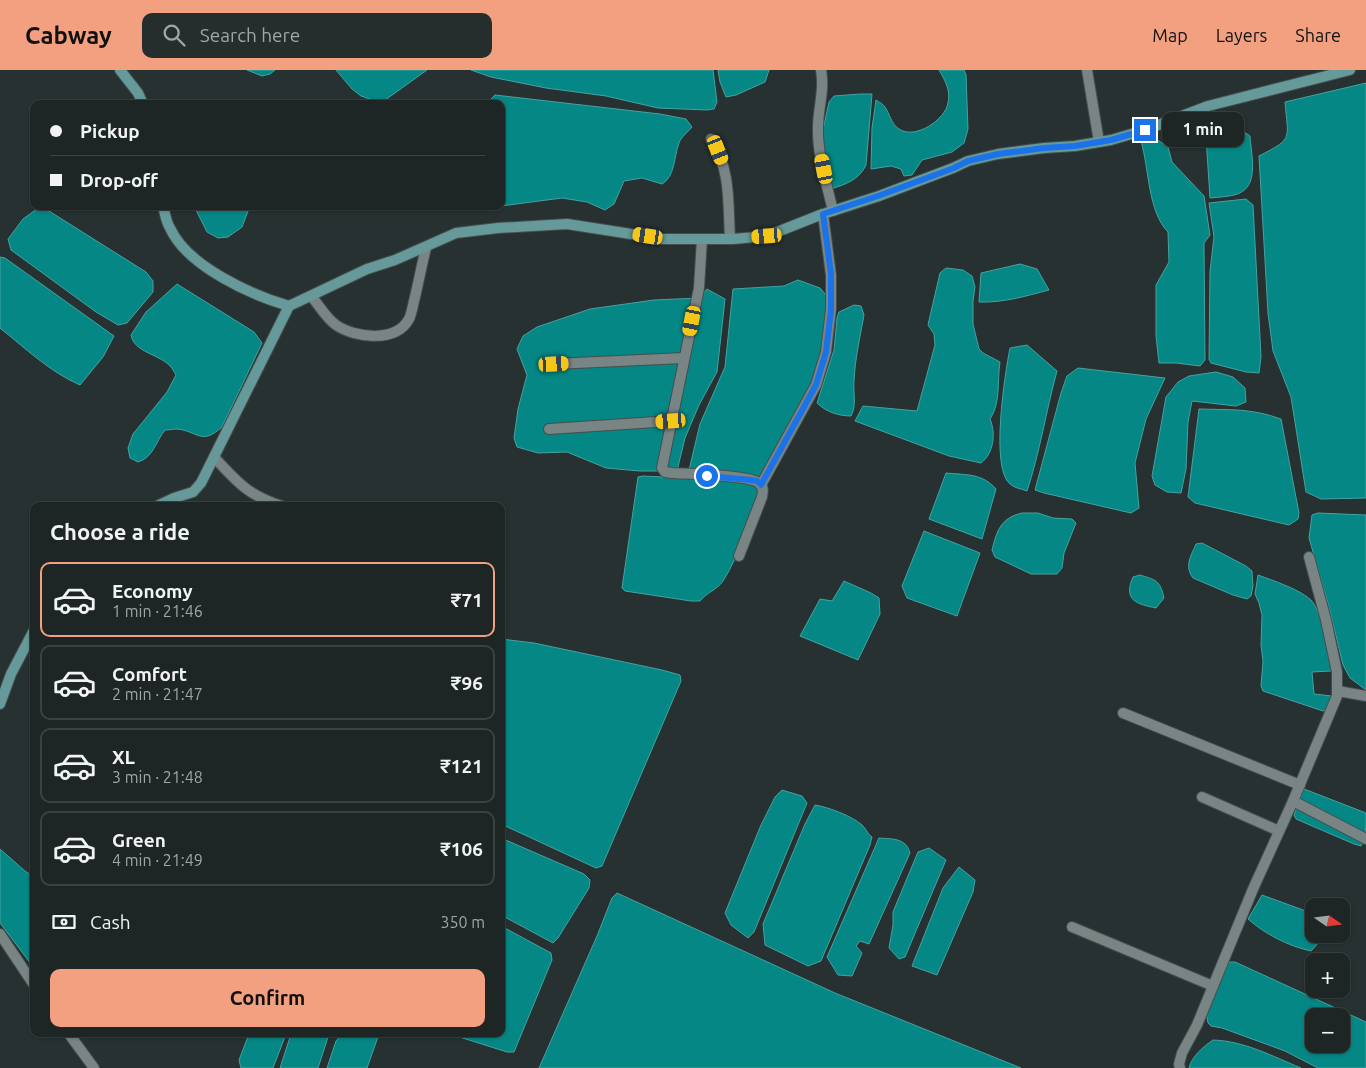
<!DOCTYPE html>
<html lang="en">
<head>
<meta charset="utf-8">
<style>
  :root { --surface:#1d2525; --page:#252d2d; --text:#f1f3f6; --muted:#a0a5a7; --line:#3b4242; --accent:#f2a07f }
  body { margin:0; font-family:Ubuntu,sans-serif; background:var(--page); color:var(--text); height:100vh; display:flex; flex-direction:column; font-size:19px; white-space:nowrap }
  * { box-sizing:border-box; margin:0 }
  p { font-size:16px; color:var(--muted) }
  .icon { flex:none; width:28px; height:28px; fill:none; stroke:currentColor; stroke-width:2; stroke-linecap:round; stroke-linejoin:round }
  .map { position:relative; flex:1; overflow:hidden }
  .drawer { position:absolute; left:30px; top:432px; width:475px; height:535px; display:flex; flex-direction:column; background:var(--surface); border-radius:10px; box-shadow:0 1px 4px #0004,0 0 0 1px var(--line) }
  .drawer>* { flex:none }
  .banner { position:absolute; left:30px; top:30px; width:475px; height:110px; border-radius:10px; box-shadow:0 1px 4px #0004,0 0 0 1px var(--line); display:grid; align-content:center; height:110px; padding:0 20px; background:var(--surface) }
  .needle { width:32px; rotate:104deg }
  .tools { position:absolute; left:1305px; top:828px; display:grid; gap:10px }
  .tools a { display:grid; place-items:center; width:45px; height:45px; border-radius:10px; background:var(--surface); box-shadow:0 1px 4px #0004,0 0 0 1px var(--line); font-size:25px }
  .end { position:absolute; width:22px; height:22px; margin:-11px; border:6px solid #1a73e8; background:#fff; box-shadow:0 0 0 2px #fff }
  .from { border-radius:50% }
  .bubble { position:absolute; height:35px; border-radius:10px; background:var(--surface); box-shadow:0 1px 4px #0004,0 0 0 1px var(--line); font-size:16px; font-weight:700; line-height:35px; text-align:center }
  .car { position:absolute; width:15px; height:30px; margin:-15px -8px; border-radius:6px; box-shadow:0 0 4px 1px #0007; background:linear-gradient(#f5c518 24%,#345 0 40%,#f5c518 0 76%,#345 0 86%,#f5c518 0) }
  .banner b { display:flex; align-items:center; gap:18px; height:48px; font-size:19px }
  .banner b+b { border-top:1px solid var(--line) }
  .banner i { width:12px; height:12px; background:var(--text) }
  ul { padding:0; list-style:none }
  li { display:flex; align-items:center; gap:15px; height:75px; margin:0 10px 8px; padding:0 10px; border:2px solid var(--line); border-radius:10px }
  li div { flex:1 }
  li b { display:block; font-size:19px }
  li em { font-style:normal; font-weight:700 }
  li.current { border-color:var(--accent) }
  li>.icon { width:45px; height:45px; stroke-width:1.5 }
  h2 { padding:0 20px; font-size:22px; line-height:60px }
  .pay { display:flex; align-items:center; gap:12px; height:55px; padding:0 20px; font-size:19px }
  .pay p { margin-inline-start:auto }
  .action { display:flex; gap:10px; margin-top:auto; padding:10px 20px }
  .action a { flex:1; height:58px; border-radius:10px; background:var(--accent); color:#111; font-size:20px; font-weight:700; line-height:58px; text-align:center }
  header { display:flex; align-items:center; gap:30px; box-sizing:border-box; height:70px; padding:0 25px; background:var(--accent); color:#111 }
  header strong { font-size:24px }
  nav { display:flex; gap:28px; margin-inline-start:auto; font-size:18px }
  .search { width:350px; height:45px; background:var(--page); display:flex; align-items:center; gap:12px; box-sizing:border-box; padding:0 18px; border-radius:10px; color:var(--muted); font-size:19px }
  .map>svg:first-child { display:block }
</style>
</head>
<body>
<header>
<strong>Cabway</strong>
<div class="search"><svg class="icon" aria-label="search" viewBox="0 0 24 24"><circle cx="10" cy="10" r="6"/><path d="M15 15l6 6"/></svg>Search here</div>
<nav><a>Map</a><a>Layers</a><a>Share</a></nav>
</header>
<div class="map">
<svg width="1366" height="998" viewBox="0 0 1366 998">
  <rect width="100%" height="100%" fill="#273131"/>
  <!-- water -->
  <g fill="#048785" stroke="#45a3a1" fill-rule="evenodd">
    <path d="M247 0H275L270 4 262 6Z"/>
    <path d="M336 0H427L381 33 361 26 352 19Z"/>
    <path d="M471 0H713L717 32 714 39 707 40 658 38 606 26 546 18 491 7Z"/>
    <path d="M718 0H769L765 12 736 25 726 27 720 12Z"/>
    <path d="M939 0H964L966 5 968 59 964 73 952 82 922 90 912 105 904 106 901 99 891 96 871 99 872 58 876 30C879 32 883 34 885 37 890 44 891 54 899 59 915 70 945 50 948 33 951 21 945 10 939 0Z"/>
    <path d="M1366 13V428L1321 429 1306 422 1291 327 1273 281 1268 243 1259 86C1294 68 1288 70 1285 32Z"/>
    <path d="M860 24H872L866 95C859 110 846 114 831 119L824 86 822 64 829 32 834 26Z"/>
    <path d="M495 25 660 44 686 49 692 57C688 62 681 67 679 73 674 86 675 107 662 114L642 108 624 111 614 134 605 140 587 132 562 128 501 136V34H486Z"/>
    <path d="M1244 62 1250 66C1251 85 1261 119 1234 125 1227 127 1218 127 1210 128L1206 67 1220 63Z"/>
    <path d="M1150 65 1168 77 1172 92 1204 126 1210 165 1204 173 1205 290 1200 296 1176 293H1159L1156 266V215L1169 192 1168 162C1148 142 1149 98 1141 71Z"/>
    <path d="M1246 129 1253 135 1261 287 1259 303 1246 302 1211 293 1209 289 1210 201 1214 167 1209 133Z"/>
    <path d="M41 136 146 202 153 211V222L127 253 118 255 96 242 11 180 8 169 23 149Z"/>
    <path d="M194 136H250L242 157 228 167 218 168 207 162Z"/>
    <path d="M0 187 5 188 114 266 103 287 80 315C50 302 25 278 0 258Z"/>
    <path d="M1020 194 1037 199 1049 220C1026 226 1003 233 979 232L981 203Z"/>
    <path d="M946 198 963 200 972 206 975 217 973 231V254L979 279 983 283 1000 292C997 311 1001 333 990 349 996 363 994 383 981 393L949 386 855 351 863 336 917 341 935 275 934 264 928 255 940 203Z"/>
    <path d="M798 210 820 218 829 229 817 311 761 409 689 400 700 354 725 297 733 219 784 216Z"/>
    <path d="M177 214 254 262 262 273 222 357C201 376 198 361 177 359 174 359 169 360 165 360 156 371 153 388 138 392L130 388 128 378 133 364 167 322 176 305C174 302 172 297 169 295 158 284 134 282 131 265L146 242Z"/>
    <path d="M707 219 725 229 717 302 699 335 685 368 677 401H640L606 398 567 382 538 383 517 377 514 368 518 339 527 305 517 279 523 266 537 257 590 239 654 230 699 228Z"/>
    <path d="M854 235 861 236 864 245C860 267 855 289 854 311 853 324 857 335 851 346 839 346 826 342 817 333L834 280 837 248 839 242Z"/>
    <path d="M1027 275 1057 301C1046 341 1040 382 1027 421 1022 419 1014 418 1010 414 990 398 1005 303 1010 278Z"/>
    <path d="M1078 298 1165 308 1146 349 1135 393 1139 438 1131 443 1044 423 1035 420 1061 323 1067 306Z"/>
    <path d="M1216 302 1233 307 1245 318 1246 332 1236 336 1192 331 1188 352 1186 399 1181 423 1167 422 1155 415 1152 406 1166 327 1178 312 1189 306Z"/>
    <path d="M1199 339C1230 340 1251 338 1281 349L1299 443 1298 449 1289 455 1195 433 1188 427Z"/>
    <path d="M946 403C966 405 982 403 996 419L982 469 929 449Z"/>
    <path d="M643 406 745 411 760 418C749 449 741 483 723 511 718 519 706 523 700 531H691L625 521 622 518 638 407Z"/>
    <path d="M1022 443H1038L1053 448 1072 449 1076 453 1064 483 1062 498 1057 504H1031L995 487 992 480C997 460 1001 448 1022 443Z"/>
    <path d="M1318 443 1366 445V620L1350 608 1343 595 1329 537 1309 468 1312 445Z"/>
    <path d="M924 461 980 483 957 546 907 528 902 516Z"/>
    <path d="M1202 473 1246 496 1252 501 1253 516 1251 526 1247 529 1233 525 1193 508C1184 496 1191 486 1196 474Z"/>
    <path d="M1140 505C1156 510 1160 510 1164 528L1156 538C1136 534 1123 530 1133 507Z"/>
    <path d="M1258 505C1274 511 1299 519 1311 530 1322 542 1330 585 1331 601L1312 602 1314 624 1332 626 1329 639 1323 641 1263 621 1261 616 1263 591 1261 575 1262 545 1259 533 1255 524Z"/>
    <path d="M844 511 871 523 879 528 880 544 858 590 800 566 820 529 832 531Z"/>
    <path d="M501 569 534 573 662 600 680 605 681 611 602 796 596 798 501 754Z"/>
    <path d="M1304 719 1366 743C1366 754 1366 768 1361 776L1354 774 1296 749 1294 745Z"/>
    <path d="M782 720 802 726 807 733 754 862 748 868 731 855 725 843 761 755 775 727Z"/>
    <path d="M815 735C828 737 852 746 862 755 866 758 867 764 872 767L870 775 821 891 808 896 765 875 763 854 805 754Z"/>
    <path d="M501 768 584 804 590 810 589 818 558 868 553 873 501 845Z"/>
    <path d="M879 768C893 769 906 768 910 783L869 874 860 871 856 876 862 883 852 906 838 905 827 887Z"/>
    <path d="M929 778 946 790 905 887 899 889 889 878 893 855V842L918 782Z"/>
    <path d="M0 779 25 801 34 807V898L0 853Z"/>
    <path d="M959 797 975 810 973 822 937 905 912 896 943 818Z"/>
    <path d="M617 823 835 923 1021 998H539L597 866 612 828Z"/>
    <path d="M1262 825 1314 844V864H1323L1321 870 1311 881C1288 876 1265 864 1248 849Z"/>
    <path d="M501 856 551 883 552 890 514 982H507L450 964H501Z"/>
    <path d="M1229 892H1235L1366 952V998H1318L1285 981 1222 958 1211 956 1208 953 1206 942ZM1314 946H1341V974H1314Z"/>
    <path d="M249 964H286L273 998H241L239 990Z"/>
    <path d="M291 964H329L318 998H280Z"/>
    <path d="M342 964H379L367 998H327L336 971Z"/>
    <path d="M1213 970C1244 971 1272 986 1301 998H1189C1192 986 1203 977 1213 970Z"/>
  </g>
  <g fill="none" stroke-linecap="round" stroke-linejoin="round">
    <!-- street casing -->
    <g stroke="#454e4d" stroke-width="12">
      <g id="street">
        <path d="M821 0C825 20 818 38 818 57 817 84 827 115 833 141"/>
        <path d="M1087 0 1099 72"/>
        <path d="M711 69C731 99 728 134 730 169"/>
        <path d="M702 169 699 218 662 398 665 402 672 403C688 404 750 405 759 413 764 417 763 421 762 427L739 486"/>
        <path d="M311 226C319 235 326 248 336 255 355 268 396 273 409 249 412 243 413 234 415 227 419 210 422 194 426 178"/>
        <path d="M554 294 684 288"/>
        <path d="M549 359 671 351"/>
        <path d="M214 387C237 412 249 426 282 436"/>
        <path d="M761 415 816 315 826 282 831 239V205L823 144"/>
        <path d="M1338 621 1366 626"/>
        <path d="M1123 643 1300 715"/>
        <path d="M1202 727 1279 761"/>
        <path d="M1293 731 1366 769"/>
        <path d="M1072 857 1213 916"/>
        <path d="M0 864 34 915"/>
        <path d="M69 964 94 998"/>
        <path d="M1180 998 1179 994 1182 983 1197 955 1253 819 1293 731 1337 626V602L1326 550 1309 487"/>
      </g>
    </g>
    <!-- secondary casing -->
    <g stroke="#454e4d" stroke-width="12">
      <g id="secondary">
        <path d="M120 0 138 23 143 34"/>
        <path d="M163 136C165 143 166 152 170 158 187 196 251 225 289 236L367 199 395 190 456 163 498 158 567 154 663 169H733L767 166 820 145 879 126 953 98 968 91 998 84 1044 78 1075 76 1111 70 1145 60 1208 36 1350 0"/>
        <path d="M157 436 174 428 193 422 201 413 289 236"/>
        <path d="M0 634 11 604 34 560"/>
      </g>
    </g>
    <!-- street -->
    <use href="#street" stroke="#798484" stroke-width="10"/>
    <!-- secondary -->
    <use href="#secondary" stroke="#669a9a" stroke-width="10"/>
  </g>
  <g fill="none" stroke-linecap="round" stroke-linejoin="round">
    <!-- route -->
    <path stroke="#1a73e8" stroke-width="6" d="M707 406 751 410 757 411 761 415 816 315 826 282 831 240V204L823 144 878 126 954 98 968 91 998 84 1044 78 1075 76 1111 70 1145 60"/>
  </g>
</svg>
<div class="tools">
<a><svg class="needle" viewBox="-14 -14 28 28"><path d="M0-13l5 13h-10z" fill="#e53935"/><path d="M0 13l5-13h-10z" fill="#a0a5a7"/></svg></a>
<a>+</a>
<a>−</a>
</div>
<i class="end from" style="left:707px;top:406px"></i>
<i class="end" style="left:1145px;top:60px"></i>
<div class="bubble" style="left:1162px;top:42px;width:82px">1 min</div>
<i class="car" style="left:718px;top:80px;rotate:158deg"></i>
<i class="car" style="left:824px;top:99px;rotate:349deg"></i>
<i class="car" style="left:648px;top:166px;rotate:279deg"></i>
<i class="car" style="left:767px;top:166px;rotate:266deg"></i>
<i class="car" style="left:692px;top:251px;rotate:191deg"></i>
<i class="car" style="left:554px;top:294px;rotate:87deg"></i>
<i class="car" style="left:671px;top:351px;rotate:266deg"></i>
<div class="banner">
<b><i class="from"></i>Pickup</b>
<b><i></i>Drop-off</b>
</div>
<section class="drawer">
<h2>Choose a ride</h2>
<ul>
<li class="current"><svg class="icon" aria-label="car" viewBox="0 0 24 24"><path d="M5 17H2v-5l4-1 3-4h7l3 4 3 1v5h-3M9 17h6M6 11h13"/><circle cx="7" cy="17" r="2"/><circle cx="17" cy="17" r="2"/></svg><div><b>Economy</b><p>1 min · 21:46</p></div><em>₹71</em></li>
<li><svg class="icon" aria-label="car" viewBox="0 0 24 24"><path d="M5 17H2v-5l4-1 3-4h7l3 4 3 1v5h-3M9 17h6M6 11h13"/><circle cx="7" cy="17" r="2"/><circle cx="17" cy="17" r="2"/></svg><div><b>Comfort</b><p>2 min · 21:47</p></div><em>₹96</em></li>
<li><svg class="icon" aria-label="car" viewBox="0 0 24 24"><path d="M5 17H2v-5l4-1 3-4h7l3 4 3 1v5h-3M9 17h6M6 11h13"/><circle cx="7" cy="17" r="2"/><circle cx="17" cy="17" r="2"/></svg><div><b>XL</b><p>3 min · 21:48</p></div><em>₹121</em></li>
<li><svg class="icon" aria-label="car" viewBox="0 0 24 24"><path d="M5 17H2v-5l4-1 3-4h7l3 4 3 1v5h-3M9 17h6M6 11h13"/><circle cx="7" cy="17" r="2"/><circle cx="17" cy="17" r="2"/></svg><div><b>Green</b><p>4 min · 21:49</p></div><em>₹106</em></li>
</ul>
<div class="pay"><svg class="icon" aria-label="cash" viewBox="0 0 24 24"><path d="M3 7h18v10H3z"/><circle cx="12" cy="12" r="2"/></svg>Cash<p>350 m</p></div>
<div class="action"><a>Confirm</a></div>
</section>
</div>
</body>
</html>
